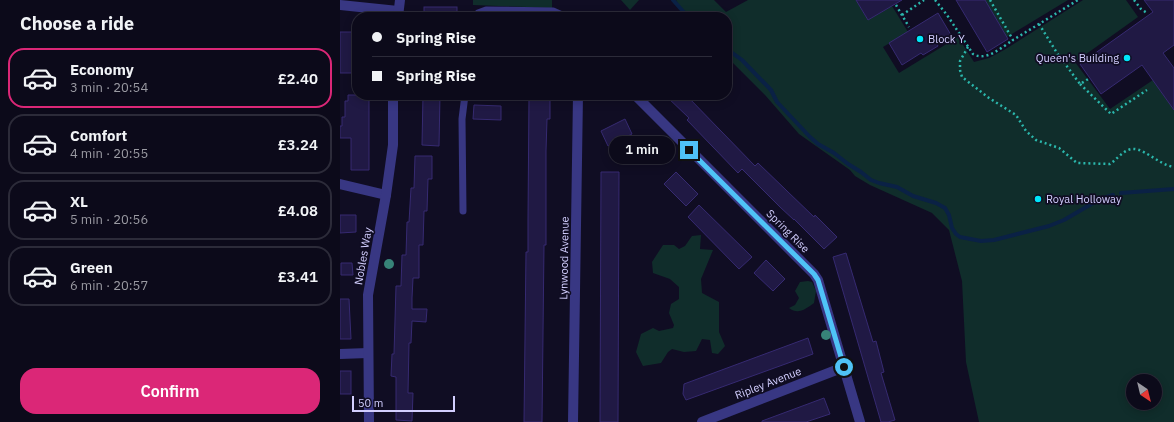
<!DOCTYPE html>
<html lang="en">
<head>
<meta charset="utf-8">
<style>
  :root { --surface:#0c0a1a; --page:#151323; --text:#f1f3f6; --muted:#9a9aa2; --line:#2c2b39; --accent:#db2777 }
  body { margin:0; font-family:"IBM Plex Sans",sans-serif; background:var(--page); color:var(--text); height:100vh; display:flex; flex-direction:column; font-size:15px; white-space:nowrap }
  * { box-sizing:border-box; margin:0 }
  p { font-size:13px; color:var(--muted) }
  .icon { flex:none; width:22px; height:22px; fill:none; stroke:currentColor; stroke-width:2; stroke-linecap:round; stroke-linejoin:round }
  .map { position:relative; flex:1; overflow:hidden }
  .details { display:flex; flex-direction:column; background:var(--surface); width:340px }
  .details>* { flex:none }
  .top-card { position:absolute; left:12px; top:12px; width:380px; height:88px; border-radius:16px; box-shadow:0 2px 10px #0003,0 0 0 1px var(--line); display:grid; align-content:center; height:88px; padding:0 20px; background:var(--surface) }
  .needle { width:26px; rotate:145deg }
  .controls { position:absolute; left:786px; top:374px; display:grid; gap:8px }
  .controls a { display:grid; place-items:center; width:36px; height:36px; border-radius:50%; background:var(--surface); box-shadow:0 2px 10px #0003,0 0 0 1px var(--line); font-size:20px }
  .scale { position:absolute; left:12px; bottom:10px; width:103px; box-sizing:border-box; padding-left:4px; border:2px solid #d3cfff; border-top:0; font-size:11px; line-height:14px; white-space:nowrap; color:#d3cfff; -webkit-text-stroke:3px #100d23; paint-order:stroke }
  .end { position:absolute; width:18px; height:18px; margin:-9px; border:5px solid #4fc3f7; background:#111; box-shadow:0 0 0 2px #111 }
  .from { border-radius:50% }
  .bubble { position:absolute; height:28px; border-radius:14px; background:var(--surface); box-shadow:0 2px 10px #0003,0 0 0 1px var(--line); font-size:13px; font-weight:600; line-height:28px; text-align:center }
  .top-card b { display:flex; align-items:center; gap:14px; height:38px; font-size:15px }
  .top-card b+b { border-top:1px solid var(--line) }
  .top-card i { width:10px; height:10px; background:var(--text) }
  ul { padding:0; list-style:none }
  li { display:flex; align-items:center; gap:12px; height:60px; margin:0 8px 6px; padding:0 12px; border:2px solid var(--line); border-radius:16px }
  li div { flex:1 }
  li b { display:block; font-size:15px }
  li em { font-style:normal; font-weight:600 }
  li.current { border-color:var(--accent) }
  li>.icon { width:36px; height:36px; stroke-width:1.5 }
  h2 { padding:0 20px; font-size:18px; line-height:48px }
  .cta { display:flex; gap:8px; margin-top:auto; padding:8px 20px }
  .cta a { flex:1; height:46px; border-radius:16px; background:var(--accent); color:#fff; font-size:16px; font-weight:600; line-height:46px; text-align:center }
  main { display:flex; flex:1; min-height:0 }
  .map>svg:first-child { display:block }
</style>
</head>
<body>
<main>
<section class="details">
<h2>Choose a ride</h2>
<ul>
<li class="current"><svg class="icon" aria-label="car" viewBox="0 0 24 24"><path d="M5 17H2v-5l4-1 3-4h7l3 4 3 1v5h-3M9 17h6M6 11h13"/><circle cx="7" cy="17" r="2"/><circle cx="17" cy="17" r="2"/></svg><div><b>Economy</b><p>3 min · 20:54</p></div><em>£2.40</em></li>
<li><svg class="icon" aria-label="car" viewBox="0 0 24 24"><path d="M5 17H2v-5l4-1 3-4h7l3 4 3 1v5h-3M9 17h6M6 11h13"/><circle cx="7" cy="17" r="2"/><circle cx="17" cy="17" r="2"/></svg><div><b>Comfort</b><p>4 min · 20:55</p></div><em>£3.24</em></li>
<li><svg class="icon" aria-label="car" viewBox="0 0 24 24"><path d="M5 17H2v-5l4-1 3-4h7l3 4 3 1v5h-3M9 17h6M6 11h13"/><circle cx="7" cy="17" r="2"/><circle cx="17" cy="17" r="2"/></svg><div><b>XL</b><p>5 min · 20:56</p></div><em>£4.08</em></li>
<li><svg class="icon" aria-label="car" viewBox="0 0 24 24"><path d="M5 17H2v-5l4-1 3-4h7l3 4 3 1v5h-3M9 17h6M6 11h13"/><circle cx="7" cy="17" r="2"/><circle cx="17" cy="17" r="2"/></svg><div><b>Green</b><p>6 min · 20:57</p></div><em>£3.41</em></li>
</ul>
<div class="cta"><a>Confirm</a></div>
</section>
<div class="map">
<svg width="834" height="422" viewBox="0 0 834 422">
  <rect width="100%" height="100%" fill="#100d23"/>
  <!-- green -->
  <g fill="#102d2b" fill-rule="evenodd">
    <path d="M133 0H212V8L133 5Z"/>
    <path d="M281 0H299L290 10Z"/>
    <path d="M336 0H374L386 12 408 0H516L528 20 552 6 568 32 543 47 559 73 618 37 634 62 649 58 664 50 743 0H786L798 17 735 62 770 109 813 80 834 110V422H639L626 362 622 281 609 230 592 213 530 185 515 176 510 170 459 134 425 95 387 57V17H346ZM793 381H815V403H793Z"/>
    <path d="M645 0H728L667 37Z"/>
    <path d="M149 14C161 14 212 11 219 17H144Z"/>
    <path d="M361 235 360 249 373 250 361 279 362 293 379 302V332L385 346 378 354 372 353 370 340 362 339 356 351 344 352 332 349 328 352 321 363 303 366 296 352 301 334 313 328 319 331 333 328 334 325 329 313 331 304 339 299V287L330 279 313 273 312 262 323 245H334L339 249 345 246 352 236Z"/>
    <path d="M468 281 472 282 476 291 474 303C466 309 458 315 449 308L455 305 459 298 455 291 460 282Z"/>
  </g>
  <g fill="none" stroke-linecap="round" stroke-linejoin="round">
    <!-- stream -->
    <g stroke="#0a2145" stroke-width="4">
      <path d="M333 0 348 17"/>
      <path d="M387 49 402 60 431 90 437 102 470 137 478 144 494 153 508 164 521 172 531 180 539 183 557 187 573 196 596 203 605 208 609 215 612 228 616 234 620 237 641 241 654 240 709 226 724 220 760 199 773 195"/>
      <path d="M781 193 834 189"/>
    </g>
  </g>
  <!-- building -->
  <g fill="#201944" stroke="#362a71">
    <path d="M516 0H562L528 20Z"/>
    <path d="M616 0H645L668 39 647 52Z"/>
    <path d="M804 0H834V45L823 53 834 68V110L802 65 761 94 740 64 813 12Z"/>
    <rect x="84" y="7" width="33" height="10"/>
    <path d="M598 13 611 35 597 44 598 46 583 55 581 53 562 65 549 43Z"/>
    <rect x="0" y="32" width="17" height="41"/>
    <path d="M8 95H29V170H11V138H0V126H2V117H5V101H8Z"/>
    <path d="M83 95H100L99 146 82 145Z"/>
    <path d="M189 95H210V119H207L206 151V245H204L202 422H184L186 252H188V220Z"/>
    <path d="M325 95H346L415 166 418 163 474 217 475 215 497 237 484 249 454 219V220L440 207 402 169 398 173 347 120 349 118Z"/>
    <path d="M134 105 161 106V120L133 119Z"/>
    <path d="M285 119 292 134 268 146 261 131Z"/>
    <path d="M75 156H92V179H88L87 211H84L83 245H79V278H73L72 298V309H87L86 322 72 321 71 343H69L68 393H73L72 421 56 420V377L51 376 52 354H54L56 286H61L62 255H66L67 222H69L71 188H74Z"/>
    <path d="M261 172H279L278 422H260Z"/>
    <path d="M336 172 358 194 346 206 324 184Z"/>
    <path d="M359 205 412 257 399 269 348 217Z"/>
    <path d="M0 215H16V232L0 233Z"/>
    <path d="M506 253 533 342 536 341 544 372 541 373 555 420 548 422H541L493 257Z"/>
    <path d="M426 260 445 279 433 291 414 273Z"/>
    <path d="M1 263H12L13 275H1Z"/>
    <path d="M0 299H9L11 339H0Z"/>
    <path d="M468 338 473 354 346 400 343 394 344 384Z"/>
    <rect x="0" y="371" width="11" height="23"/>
    <path d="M484 398 490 414 466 422H422V421Z"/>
  </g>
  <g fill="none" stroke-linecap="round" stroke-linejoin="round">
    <!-- path -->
    <g stroke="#2bb7ac" stroke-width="2.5" stroke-dasharray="2 3" stroke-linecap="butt">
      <path d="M595 0 607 15 633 54C646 62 662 47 673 40"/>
      <path d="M650 0 673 40 738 0"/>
      <path d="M794 0 801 9 807 13"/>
      <path d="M556 5 569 27"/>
      <path d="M562 15 584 0"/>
      <path d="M699 24 717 53 740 84 750 78"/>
      <path d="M628 47 620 61V70L622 77 649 98 676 115 686 131 696 140 719 148 737 163 770 164C776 160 781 153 788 150 801 144 818 165 834 167"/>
      <path d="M740 84 771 114 807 90"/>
    </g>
    <!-- lane -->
    <g stroke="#383783" stroke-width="7">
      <path d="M135 17 138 13 146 10 213 11 222 15 223 17"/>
      <path d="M123 211 122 119 125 95"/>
    </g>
    <!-- street -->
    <g stroke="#383783" stroke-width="10">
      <path d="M0 5 58 11"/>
      <path d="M58 17 60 0"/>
      <path d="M295 95 474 274 478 280 520 422"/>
      <path d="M0 184 46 195"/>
      <path d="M0 354 28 353"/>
      <path d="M29 422 28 295 46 195 53 145V95"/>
      <path d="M233 422 238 95"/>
      <path d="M362 422 504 367"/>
    </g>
  </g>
  <!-- trees -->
  <g fill="#378378">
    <circle cx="49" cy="264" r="5"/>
    <circle cx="486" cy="335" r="5"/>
  </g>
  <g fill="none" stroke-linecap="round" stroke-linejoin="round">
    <!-- route -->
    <path stroke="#4fc3f7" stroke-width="5" d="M349 150 474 274 478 280 504 367"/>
  </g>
  <!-- markers -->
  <g fill="#00e6fa" stroke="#100d23" stroke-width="1.5">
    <circle cx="580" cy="39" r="4"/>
    <circle cx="787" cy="58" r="4"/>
    <circle cx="698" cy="199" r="4"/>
  </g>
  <g text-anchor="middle" stroke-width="3.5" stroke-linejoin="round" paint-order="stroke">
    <!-- poi labels -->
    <g font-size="11" fill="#d3cfff" stroke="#100d23" text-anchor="start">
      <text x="588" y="43">Block Y</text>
      <text x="779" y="62" text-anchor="end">Queen's Building</text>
      <text x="706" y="203">Royal Holloway</text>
    </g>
    <!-- street labels -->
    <g font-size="11" fill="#d3cfff" stroke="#100d23">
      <text transform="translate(448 231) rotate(45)" y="4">Spring Rise</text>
      <text transform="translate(23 256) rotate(-80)" y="4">Nobles Way</text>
      <text transform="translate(224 258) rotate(-89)" y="4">Lynwood Avenue</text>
      <text transform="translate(428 383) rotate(-21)" y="4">Ripley Avenue</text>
    </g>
  </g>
</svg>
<div class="controls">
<a><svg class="needle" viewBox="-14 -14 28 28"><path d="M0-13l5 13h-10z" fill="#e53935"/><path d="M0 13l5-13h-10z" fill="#9a9aa2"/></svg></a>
</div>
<div class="scale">50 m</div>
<i class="end from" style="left:504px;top:367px"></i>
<i class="end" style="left:349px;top:150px"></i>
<div class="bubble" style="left:269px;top:136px;width:66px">1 min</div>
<div class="top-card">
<b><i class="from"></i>Spring Rise</b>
<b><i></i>Spring Rise</b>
</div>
</div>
</main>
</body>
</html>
